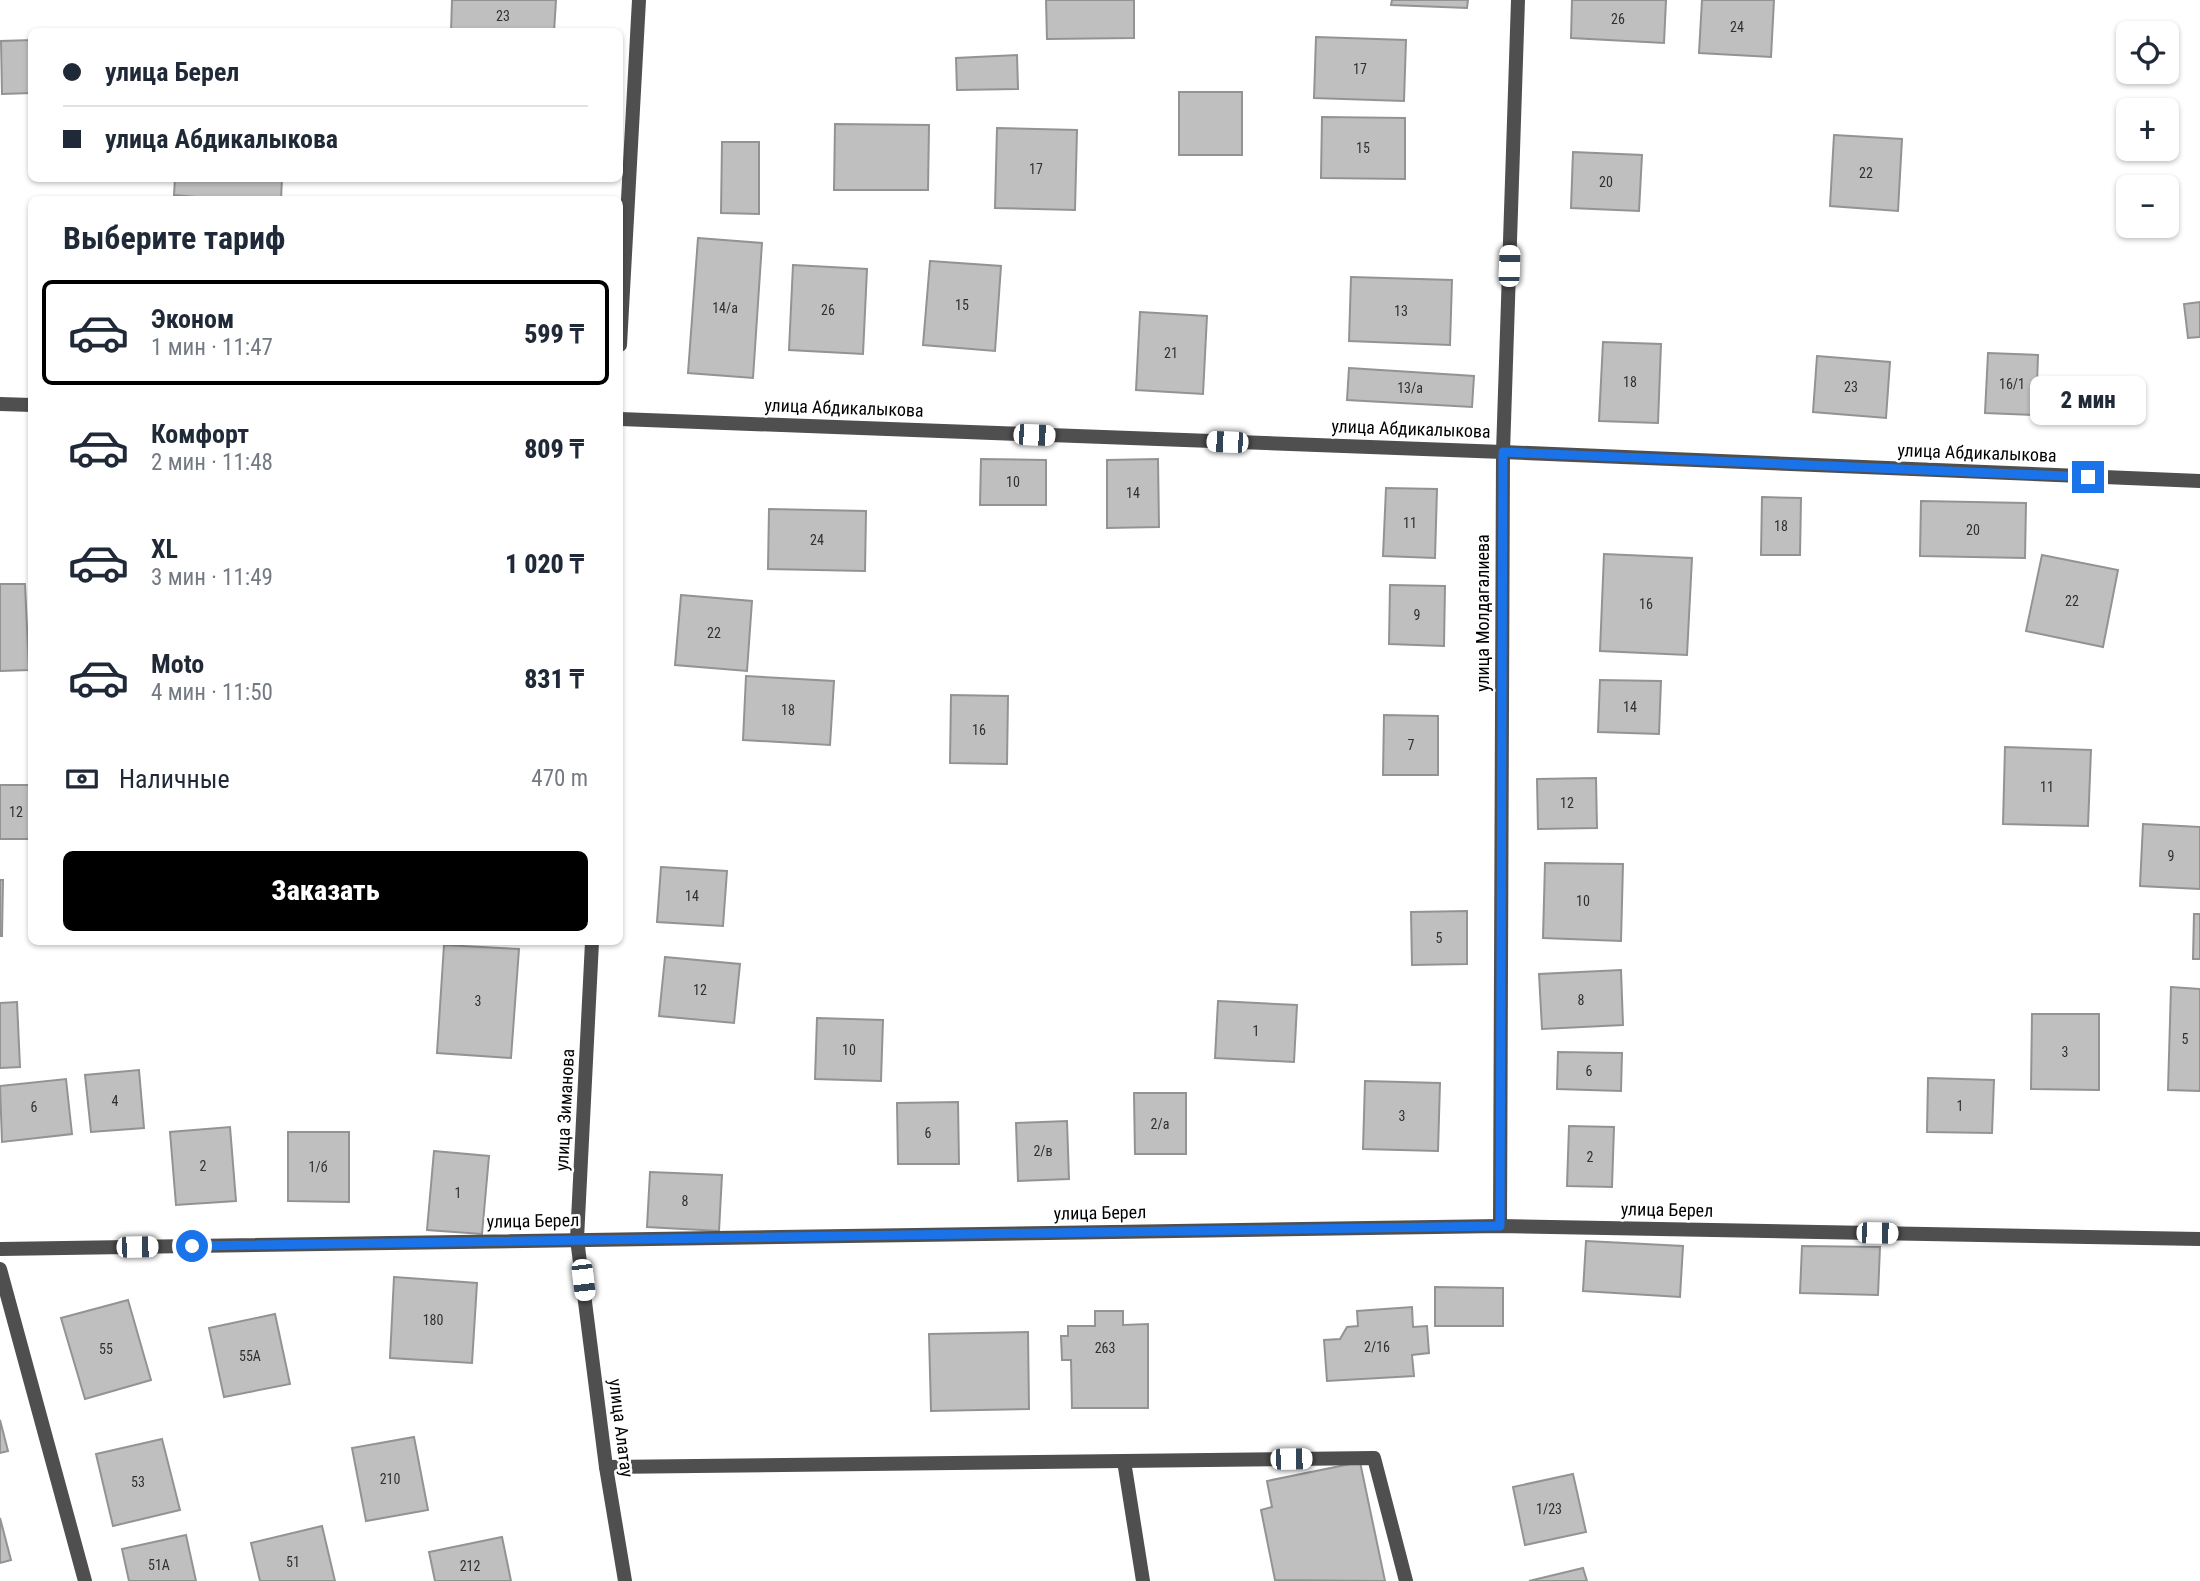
<!DOCTYPE html>
<html lang="ru">
<head>
<meta charset="utf-8">
<style>
  :root { --surface:#fff; --page:#f6f6f7; --text:#1f2937; --muted:#747a83; --line:#e0e1e3; --accent:#000 }
  body { margin:0; font-family:"Roboto Condensed",sans-serif; background:var(--page); color:var(--text); height:100vh; display:flex; flex-direction:column; font-size:26px; white-space:nowrap }
  * { box-sizing:border-box; margin:0 }
  p { font-size:23px; color:var(--muted) }
  .icon { flex:none; width:38px; height:38px; fill:none; stroke:currentColor; stroke-width:2; stroke-linecap:round; stroke-linejoin:round }
  .map { position:relative; flex:1; overflow:hidden }
  .drawer { position:absolute; left:28px; top:196px; width:595px; height:749px; display:flex; flex-direction:column; background:var(--surface); border-radius:10px; box-shadow:0 2px 5px #0004 }
  .drawer>* { flex:none }
  .top-card { position:absolute; left:28px; top:28px; width:595px; height:154px; border-radius:10px; box-shadow:0 2px 5px #0004; display:grid; align-content:center; height:154px; padding:0 35px; background:var(--surface) }
  .buttons { position:absolute; left:2116px; top:21px; display:grid; gap:14px }
  .buttons a { display:grid; place-items:center; width:63px; height:63px; border-radius:10px; background:var(--surface); box-shadow:0 2px 5px #0004; font-size:35px }
  .end { position:absolute; width:32px; height:32px; margin:-16px; border:9px solid #1a73e8; background:#fff; box-shadow:0 0 0 4px #fff }
  .from { border-radius:50% }
  .bubble { position:absolute; height:49px; border-radius:10px; background:var(--surface); box-shadow:0 2px 5px #0004; font-size:23px; font-weight:800; line-height:49px; text-align:center }
  .car { position:absolute; width:21px; height:42px; margin:-21px -10px; border-radius:9px; box-shadow:0 0 5px 2px #0007; background:linear-gradient(#fff 24%,#345 0 40%,#fff 0 76%,#345 0 86%,#fff 0) }
  .top-card b { display:flex; align-items:center; gap:24px; height:66px; font-size:26px }
  .top-card b+b { border-top:2px solid var(--line) }
  .top-card i { width:18px; height:18px; background:var(--text) }
  ul { padding:0; list-style:none }
  li { display:flex; align-items:center; gap:21px; height:105px; margin:0 14px 10px; padding:0 21px; border:4px solid transparent; border-radius:10px }
  li div { flex:1 }
  li b { display:block; font-size:26px }
  li em { font-style:normal; font-weight:800 }
  li.on { border-color:var(--accent) }
  li>.icon { width:63px; height:63px; stroke-width:1.5 }
  h2 { padding:0 35px; font-size:32px; line-height:84px }
  .pay { display:flex; align-items:center; gap:18px; height:77px; padding:0 35px; font-size:26px }
  .pay p { margin-inline-start:auto }
  .primary-button { display:flex; gap:14px; margin-top:auto; padding:14px 35px }
  .primary-button a { flex:1; height:80px; border-radius:10px; background:var(--accent); color:#fff; font-size:28px; font-weight:800; line-height:80px; text-align:center }
  .map>svg:first-child { display:block }
</style>
</head>
<body>
<div class="map">
<svg width="2200" height="1581" viewBox="0 0 2200 1581">
  <rect width="100%" height="100%" fill="#fff"/>
  <!-- building -->
  <g fill="#bfbfbf" stroke="#939393" stroke-width="2">
    <path d="M452 0H556L554 32H451Z"/>
    <path d="M1046 0H1134V38L1047 39Z"/>
    <path d="M1392 0H1468L1467 8 1391 5Z"/>
    <path d="M1572 0H1666L1664 43 1571 38Z"/>
    <path d="M1702 0H1774L1771 57 1699 53Z"/>
    <path d="M1316 37 1406 40 1404 101 1314 98Z"/>
    <path d="M32 40V93L2 94 1 41Z"/>
    <path d="M1017 55 1018 89 957 90 956 58Z"/>
    <rect x="1179" y="92" width="63" height="63"/>
    <path d="M1322 117 1405 118V179L1321 178Z"/>
    <path d="M835 124 929 125 928 190H834Z"/>
    <path d="M997 128 1077 130 1075 210 995 208Z"/>
    <path d="M1834 135 1902 139 1898 211 1830 206Z"/>
    <path d="M722 142H759V214L721 213Z"/>
    <path d="M1573 152 1642 155 1639 211 1571 208Z"/>
    <path d="M175 178H282L281 200H231L174 195Z"/>
    <path d="M698 238 762 243 753 378 688 373Z"/>
    <path d="M930 261 1001 266 995 351 923 345Z"/>
    <path d="M793 265 867 269 863 354 789 350Z"/>
    <path d="M1351 277 1452 280 1450 345 1349 341Z"/>
    <path d="M2200 302V337L2188 338 2184 304Z"/>
    <path d="M1140 312 1207 316 1203 394 1136 390Z"/>
    <path d="M1603 342 1661 344 1658 423 1599 421Z"/>
    <path d="M1988 353 2038 355 2036 415 1985 413Z"/>
    <path d="M1817 356 1890 362 1886 418 1813 412Z"/>
    <path d="M1349 368 1474 376 1472 407 1347 400Z"/>
    <path d="M981 459 1046 460V505H980Z"/>
    <path d="M1158 459 1159 527 1107 528V460Z"/>
    <path d="M1386 488 1437 489 1435 558 1383 556Z"/>
    <path d="M1762 497 1801 498 1800 555H1761Z"/>
    <path d="M1921 501 2026 503 2025 558 1920 556Z"/>
    <path d="M769 509 866 511 865 571 768 569Z"/>
    <path d="M1604 554 1692 558 1687 655 1600 651Z"/>
    <path d="M2042 555 2118 570 2103 647 2026 631Z"/>
    <path d="M0 584H25L29 670 0 671Z"/>
    <path d="M1390 585 1445 586 1444 646 1389 644Z"/>
    <path d="M681 595 752 601 747 671 675 665Z"/>
    <path d="M746 676 834 681 830 745 743 740Z"/>
    <path d="M1600 680 1661 681 1659 734 1598 732Z"/>
    <path d="M951 695 1008 696 1007 764 950 763Z"/>
    <path d="M1384 715 1438 716V775H1383Z"/>
    <path d="M2005 747 2091 750 2088 826 2003 824Z"/>
    <path d="M1596 778 1597 828 1538 829 1537 779Z"/>
    <rect x="0" y="785" width="32" height="54"/>
    <path d="M2143 824 2200 827V889L2140 886Z"/>
    <path d="M1545 863 1623 864 1621 941 1543 938Z"/>
    <path d="M661 867 727 871 723 926 657 922Z"/>
    <path d="M0 880H3L2 936H0Z"/>
    <path d="M1467 911V964L1412 965 1411 912Z"/>
    <path d="M2194 914H2200V959H2193Z"/>
    <path d="M444 945 519 949 511 1058 437 1053Z"/>
    <path d="M665 957 740 964 734 1023 659 1016Z"/>
    <path d="M1621 970 1623 1025 1542 1029 1539 974Z"/>
    <path d="M2171 987 2200 989V1091L2168 1090Z"/>
    <path d="M1218 1001 1297 1005 1294 1062 1215 1058Z"/>
    <path d="M17 1002 20 1067 0 1068V1003Z"/>
    <path d="M2032 1014H2099V1090L2031 1089Z"/>
    <path d="M817 1018 883 1020 881 1081 815 1079Z"/>
    <path d="M1558 1052 1622 1053 1621 1091 1557 1089Z"/>
    <path d="M139 1070 144 1128 91 1132 85 1075Z"/>
    <path d="M1928 1078 1994 1080 1992 1133 1927 1132Z"/>
    <path d="M66 1079 72 1134 2 1142 0 1086Z"/>
    <path d="M1365 1081 1440 1083 1438 1151 1363 1149Z"/>
    <path d="M1134 1093H1186V1154H1135Z"/>
    <path d="M958 1102 959 1164H898L897 1103Z"/>
    <path d="M1067 1121 1069 1179 1018 1181 1016 1123Z"/>
    <path d="M1569 1126 1614 1127 1612 1187 1567 1186Z"/>
    <path d="M230 1127 236 1201 176 1205 170 1132Z"/>
    <path d="M288 1132H349V1202L288 1201Z"/>
    <path d="M434 1151 489 1156 482 1234 427 1230Z"/>
    <path d="M650 1172 722 1175 719 1231 647 1227Z"/>
    <path d="M1586 1241 1683 1246 1680 1297 1583 1291Z"/>
    <path d="M1802 1246 1880 1247 1878 1295 1800 1293Z"/>
    <path d="M394 1277 477 1283 472 1363 390 1358Z"/>
    <path d="M1435 1287 1503 1288V1326H1435Z"/>
    <path d="M128 1300 151 1380 85 1399 61 1318Z"/>
    <path d="M1412 1307 1413 1327 1427 1326 1429 1353 1412 1355 1414 1376 1327 1381 1324 1340 1340 1339 1347 1327 1358 1326 1357 1311Z"/>
    <path d="M1095 1311H1123V1325L1148 1324V1408H1072L1071 1360H1062L1061 1336H1068V1326H1095Z"/>
    <path d="M275 1314 290 1384 224 1397 209 1328Z"/>
    <path d="M1028 1332 1029 1409 931 1411 929 1334Z"/>
    <path d="M0 1420 8 1451 0 1453Z"/>
    <path d="M414 1437 428 1510 366 1521 352 1448Z"/>
    <path d="M162 1439 180 1510 113 1526 96 1454Z"/>
    <path d="M1360 1462 1385 1581 1275 1580 1261 1510 1272 1507 1267 1481Z"/>
    <path d="M1573 1474 1586 1532 1525 1545 1513 1487Z"/>
    <path d="M0 1518 11 1560 0 1563Z"/>
    <path d="M322 1526 335 1581H260L251 1543Z"/>
    <path d="M186 1535 196 1581H129L122 1549Z"/>
    <path d="M502 1537 511 1581H435L429 1552Z"/>
    <path d="M1583 1568 1587 1581H1529Z"/>
  </g>
  <g fill="none" stroke-linecap="round" stroke-linejoin="round">
    <!-- street -->
    <g stroke="#4f4f4f" stroke-width="14">
      <path d="M620 345 639 0"/>
      <path d="M0 404 32 405"/>
      <path d="M620 419 1503 452 2200 481"/>
      <path d="M592 942 577 1239 606 1467 625 1581"/>
      <path d="M1500 1226 1503 452 1518 0"/>
      <path d="M0 1249 1500 1226 2200 1239"/>
      <path d="M0 1269 85 1581"/>
      <path d="M1124 1461 1143 1581"/>
      <path d="M606 1467 1374 1458 1406 1581"/>
    </g>
  </g>
  <g fill="none" stroke-linecap="round" stroke-linejoin="round">
    <!-- route -->
    <path stroke="#1a73e8" stroke-width="9" d="M192 1246 1500 1226 1503 452 2088 477"/>
  </g>
  <g text-anchor="middle" stroke-width="5" stroke-linejoin="round" paint-order="stroke">
    <!-- number labels -->
    <g font-size="14" fill="#303030">
      <text x="503" y="21">23</text>
      <text x="1618" y="24">26</text>
      <text x="1737" y="32">24</text>
      <text x="1360" y="74">17</text>
      <text x="1363" y="153">15</text>
      <text x="1036" y="174">17</text>
      <text x="1866" y="178">22</text>
      <text x="1606" y="187">20</text>
      <text x="962" y="310">15</text>
      <text x="725" y="313">14/а</text>
      <text x="828" y="315">26</text>
      <text x="1401" y="316">13</text>
      <text x="1171" y="358">21</text>
      <text x="1630" y="387">18</text>
      <text x="2012" y="389">16/1</text>
      <text x="1851" y="392">23</text>
      <text x="1410" y="393">13/а</text>
      <text x="1013" y="487">10</text>
      <text x="1133" y="498">14</text>
      <text x="1410" y="528">11</text>
      <text x="1781" y="531">18</text>
      <text x="1973" y="535">20</text>
      <text x="817" y="545">24</text>
      <text x="2072" y="606">22</text>
      <text x="1646" y="609">16</text>
      <text x="1417" y="620">9</text>
      <text x="714" y="638">22</text>
      <text x="1630" y="712">14</text>
      <text x="788" y="715">18</text>
      <text x="979" y="735">16</text>
      <text x="1411" y="750">7</text>
      <text x="2047" y="792">11</text>
      <text x="1567" y="808">12</text>
      <text x="16" y="817">12</text>
      <text x="2171" y="861">9</text>
      <text x="692" y="901">14</text>
      <text x="1583" y="906">10</text>
      <text x="1439" y="943">5</text>
      <text x="700" y="995">12</text>
      <text x="1581" y="1005">8</text>
      <text x="478" y="1006">3</text>
      <text x="1256" y="1036">1</text>
      <text x="2185" y="1044">5</text>
      <text x="849" y="1055">10</text>
      <text x="2065" y="1057">3</text>
      <text x="1589" y="1076">6</text>
      <text x="115" y="1106">4</text>
      <text x="1960" y="1111">1</text>
      <text x="34" y="1112">6</text>
      <text x="1402" y="1121">3</text>
      <text x="1160" y="1129">2/а</text>
      <text x="928" y="1138">6</text>
      <text x="1043" y="1156">2/в</text>
      <text x="1590" y="1162">2</text>
      <text x="203" y="1171">2</text>
      <text x="318" y="1172">1/б</text>
      <text x="458" y="1198">1</text>
      <text x="685" y="1206">8</text>
      <text x="433" y="1325">180</text>
      <text x="1377" y="1352">2/16</text>
      <text x="1105" y="1353">263</text>
      <text x="106" y="1354">55</text>
      <text x="250" y="1361">55А</text>
      <text x="390" y="1484">210</text>
      <text x="138" y="1487">53</text>
      <text x="1549" y="1514">1/23</text>
      <text x="293" y="1567">51</text>
      <text x="159" y="1570">51А</text>
      <text x="470" y="1571">212</text>
    </g>
    <!-- street labels -->
    <g font-size="18" fill="#000" stroke="#fff">
      <text transform="translate(844 408) rotate(2)" y="6">улица Абдикалыкова</text>
      <text transform="translate(1411 429) rotate(2)" y="6">улица Абдикалыкова</text>
      <text transform="translate(1977 453) rotate(2)" y="6">улица Абдикалыкова</text>
      <text transform="translate(1483 613) rotate(-90)" y="6">улица Молдагалиева</text>
      <text transform="translate(565 1110) rotate(-87)" y="6">улица Зиманова</text>
      <text transform="translate(1667 1210) rotate(1)" y="6">улица Берел</text>
      <text transform="translate(1100 1213) rotate(-1)" y="6">улица Берел</text>
      <text transform="translate(533 1221) rotate(-1)" y="6">улица Берел</text>
      <text transform="translate(621 1428) rotate(83)" y="6">улица Алатау</text>
    </g>
  </g>
</svg>
<div class="buttons">
<a><svg class="icon" aria-label="locate" viewBox="0 0 24 24"><circle cx="12" cy="12" r="6"/><path d="M12 2v4M12 18v4M2 12h4M18 12h4"/></svg></a>
<a>+</a>
<a>−</a>
</div>
<i class="end from" style="left:192px;top:1246px"></i>
<i class="end" style="left:2088px;top:477px"></i>
<div class="bubble" style="left:2030px;top:376px;width:116px">2 мин</div>
<i class="car" style="left:1509px;top:266px;rotate:2deg"></i>
<i class="car" style="left:1034px;top:435px;rotate:92deg"></i>
<i class="car" style="left:1227px;top:442px;rotate:272deg"></i>
<i class="car" style="left:1877px;top:1233px;rotate:91deg"></i>
<i class="car" style="left:137px;top:1247px;rotate:89deg"></i>
<i class="car" style="left:583px;top:1280px;rotate:173deg"></i>
<i class="car" style="left:1291px;top:1459px;rotate:89deg"></i>
<div class="top-card">
<b><i class="from"></i>улица Берел</b>
<b><i></i>улица Абдикалыкова</b>
</div>
<section class="drawer">
<h2>Выберите тариф</h2>
<ul>
<li class="on"><svg class="icon" aria-label="car" viewBox="0 0 24 24"><path d="M5 17H2v-5l4-1 3-4h7l3 4 3 1v5h-3M9 17h6M6 11h13"/><circle cx="7" cy="17" r="2"/><circle cx="17" cy="17" r="2"/></svg><div><b>Эконом</b><p>1 мин · 11:47</p></div><em>599 ₸</em></li>
<li><svg class="icon" aria-label="car" viewBox="0 0 24 24"><path d="M5 17H2v-5l4-1 3-4h7l3 4 3 1v5h-3M9 17h6M6 11h13"/><circle cx="7" cy="17" r="2"/><circle cx="17" cy="17" r="2"/></svg><div><b>Комфорт</b><p>2 мин · 11:48</p></div><em>809 ₸</em></li>
<li><svg class="icon" aria-label="car" viewBox="0 0 24 24"><path d="M5 17H2v-5l4-1 3-4h7l3 4 3 1v5h-3M9 17h6M6 11h13"/><circle cx="7" cy="17" r="2"/><circle cx="17" cy="17" r="2"/></svg><div><b>XL</b><p>3 мин · 11:49</p></div><em>1 020 ₸</em></li>
<li><svg class="icon" aria-label="car" viewBox="0 0 24 24"><path d="M5 17H2v-5l4-1 3-4h7l3 4 3 1v5h-3M9 17h6M6 11h13"/><circle cx="7" cy="17" r="2"/><circle cx="17" cy="17" r="2"/></svg><div><b>Moto</b><p>4 мин · 11:50</p></div><em>831 ₸</em></li>
</ul>
<div class="pay"><svg class="icon" aria-label="cash" viewBox="0 0 24 24"><path d="M3 7h18v10H3z"/><circle cx="12" cy="12" r="2"/></svg>Наличные<p>470 m</p></div>
<div class="primary-button"><a>Заказать</a></div>
</section>
</div>
</body>
</html>
